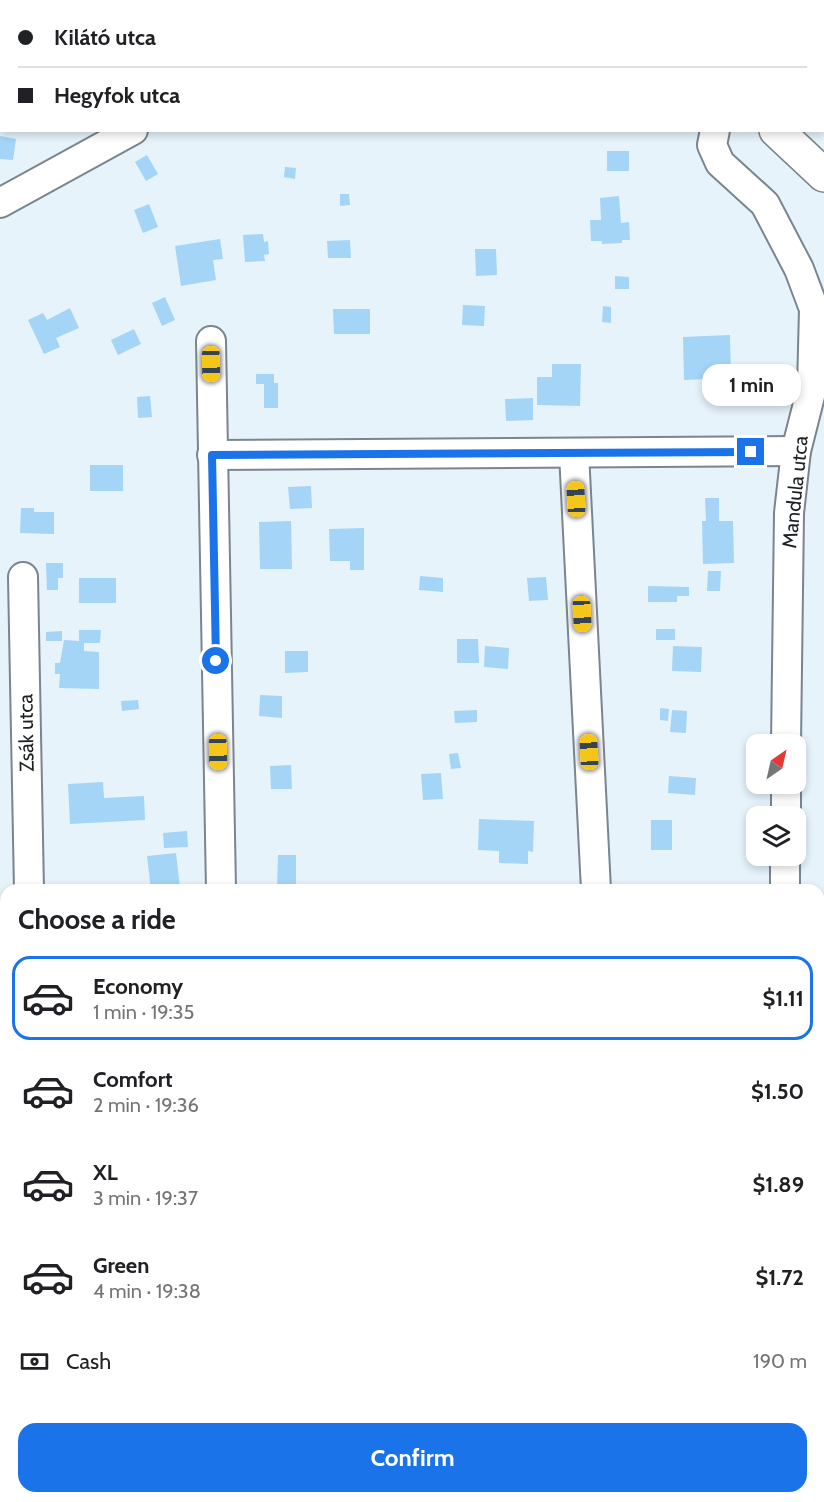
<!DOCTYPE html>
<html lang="en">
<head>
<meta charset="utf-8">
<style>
  :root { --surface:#fff; --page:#f6f6f6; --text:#202124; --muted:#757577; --line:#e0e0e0; --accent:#1a73e8 }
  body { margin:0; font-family:Cabin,sans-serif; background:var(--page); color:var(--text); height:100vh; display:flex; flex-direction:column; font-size:22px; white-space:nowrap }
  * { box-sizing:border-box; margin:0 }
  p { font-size:20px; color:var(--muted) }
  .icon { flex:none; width:33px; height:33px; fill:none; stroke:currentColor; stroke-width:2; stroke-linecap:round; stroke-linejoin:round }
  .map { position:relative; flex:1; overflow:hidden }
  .sheet { position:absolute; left:0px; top:884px; width:825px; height:620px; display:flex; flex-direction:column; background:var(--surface); border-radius:18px 18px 0 0; box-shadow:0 3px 9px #0003 }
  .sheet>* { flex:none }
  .guide { position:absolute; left:0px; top:0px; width:825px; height:132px; box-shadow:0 3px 9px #0003; display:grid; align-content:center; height:132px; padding:0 18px; background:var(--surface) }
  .needle { width:39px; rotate:34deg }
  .controls { position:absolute; left:746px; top:734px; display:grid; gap:12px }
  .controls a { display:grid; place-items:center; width:60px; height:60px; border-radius:12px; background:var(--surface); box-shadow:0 3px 9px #0003; font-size:30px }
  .end { position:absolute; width:27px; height:27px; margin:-14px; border:8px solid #1a73e8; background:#fff; box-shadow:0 0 0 3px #fff }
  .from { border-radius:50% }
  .bubble { position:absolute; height:42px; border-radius:18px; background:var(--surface); box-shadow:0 3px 9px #0003; font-size:20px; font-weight:800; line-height:42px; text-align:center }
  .car { position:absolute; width:18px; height:36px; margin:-18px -9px; border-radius:8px; box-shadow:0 0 4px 2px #0007; background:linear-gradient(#f5c518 24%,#345 0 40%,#f5c518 0 76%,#345 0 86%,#f5c518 0) }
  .guide b { display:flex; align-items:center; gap:21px; height:57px; font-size:22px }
  .guide b+b { border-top:2px solid var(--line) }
  .guide i { width:15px; height:15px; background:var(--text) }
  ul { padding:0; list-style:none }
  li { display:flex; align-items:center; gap:18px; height:84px; margin:0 12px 9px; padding:0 6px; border:3px solid transparent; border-radius:18px }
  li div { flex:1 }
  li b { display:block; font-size:22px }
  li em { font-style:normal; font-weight:800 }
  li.on { border-color:var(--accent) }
  li>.icon { width:54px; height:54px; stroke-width:1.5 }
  h2 { padding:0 18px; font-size:27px; line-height:72px }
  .pay { display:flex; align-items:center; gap:15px; height:66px; padding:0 18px; font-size:22px }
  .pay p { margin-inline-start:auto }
  .primary-button { display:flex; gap:12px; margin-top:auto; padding:12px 18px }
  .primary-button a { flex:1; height:69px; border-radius:18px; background:var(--accent); color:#fff; font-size:24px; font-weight:800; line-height:69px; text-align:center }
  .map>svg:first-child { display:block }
</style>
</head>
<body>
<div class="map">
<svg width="824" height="1502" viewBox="0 0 824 1502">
  <rect width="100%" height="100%" fill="#e6f3fb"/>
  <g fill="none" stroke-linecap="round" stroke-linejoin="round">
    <!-- stream -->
    <path stroke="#4a89b0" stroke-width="8" d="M586 0 588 2"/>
  </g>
  <!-- building -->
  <g fill="#a4d5f7">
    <path d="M0 136 16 139 13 160 0 159Z"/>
    <rect x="607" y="151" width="22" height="20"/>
    <path d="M147 155 158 174 146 181 135 162Z"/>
    <path d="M285 167 296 168 295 179 284 177Z"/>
    <path d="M340 194H349L350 205 340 206Z"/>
    <path d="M619 196 621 223 629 222 630 240H622V243L602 244V241H591L590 220H601L600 198Z"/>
    <path d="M149 204 158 227 143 233 134 210Z"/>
    <path d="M263 234 264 242 268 241 269 254 264 255 265 261 245 262 243 235Z"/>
    <path d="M220 239 223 259 213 260 216 280 181 286 175 246Z"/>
    <path d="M350 240 351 258H328L327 241Z"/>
    <path d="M475 249H496L497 275 476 276Z"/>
    <path d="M615 276 629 277V289H615Z"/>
    <path d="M165 297 175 320 162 326 152 303Z"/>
    <path d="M463 305 485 306 484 326 462 325Z"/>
    <path d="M603 306 611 307V323L602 322Z"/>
    <path d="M70 308 79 328 56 338 60 347 44 354 28 320 43 313 47 320Z"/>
    <path d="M333 309H370V334H334Z"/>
    <path d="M134 329 141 344 118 355 111 340Z"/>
    <path d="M730 335 731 378 684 380 683 337Z"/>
    <path d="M552 364H581L580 406 537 405V377H552Z"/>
    <path d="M256 374H274V383H278V408H264V384H256Z"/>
    <path d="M150 396 152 417 138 418 137 397Z"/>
    <path d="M533 398V420L506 421 505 399Z"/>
    <rect x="90" y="465" width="33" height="26"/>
    <path d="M311 486 312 508 290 509 288 487Z"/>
    <path d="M705 498H719V521H733L734 563 703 564 702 521H706Z"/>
    <path d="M21 508H34V512H54V534L20 533Z"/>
    <path d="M291 521 292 569H260L259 522Z"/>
    <path d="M364 528V570H350V561H330L329 529Z"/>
    <path d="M46 563H63V578H58V590H47Z"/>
    <path d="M708 571H721L720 591H707Z"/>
    <path d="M420 576 443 578V592L419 590Z"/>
    <path d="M546 577 548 600 529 601 527 578Z"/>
    <rect x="79" y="578" width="37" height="25"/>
    <path d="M648 586 689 587V596H677V602H648Z"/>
    <rect x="656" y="629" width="19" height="11"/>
    <path d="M79 630H101L100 643H84V651L99 652V689L59 688 60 674H55V663H60L64 640 79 641Z"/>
    <path d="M62 631V641H46V632Z"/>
    <path d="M457 639H478L479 663H457Z"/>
    <path d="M485 646 509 648 508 669 484 667Z"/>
    <path d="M673 646 702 647 701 672 672 671Z"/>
    <path d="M285 651H308V672L285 673Z"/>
    <path d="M260 695 282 696V718L259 716Z"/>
    <path d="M138 700 139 709 122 711 121 701Z"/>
    <path d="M660 708 669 709 668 721 660 720Z"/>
    <path d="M477 710V722L455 723 454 711Z"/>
    <path d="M672 710 687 711 686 733 670 732Z"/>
    <path d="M458 753 461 768 451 769 449 754Z"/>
    <path d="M291 765 292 789H271L270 766Z"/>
    <path d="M441 773 443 799 423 800 421 774Z"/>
    <path d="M669 776 696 778 695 795 668 793Z"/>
    <path d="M103 782 104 798 144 796 145 820 70 824 68 784Z"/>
    <path d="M479 819 534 821 533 852 528 851V864L499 863V851L478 850Z"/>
    <rect x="651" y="820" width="21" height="30"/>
    <path d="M187 831 188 847 164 848 163 833Z"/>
    <path d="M176 853 180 888 151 890 147 856Z"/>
    <path d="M278 855H296V888L277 887Z"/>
  </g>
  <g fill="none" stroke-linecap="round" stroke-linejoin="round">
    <!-- street casing -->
    <g stroke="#7a858d" stroke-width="32">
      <g id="street">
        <path d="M715 130 712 145 720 163 765 204 799 269 814 309 812 388 796 451 789 513 786 744"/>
        <path d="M0 203 133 130"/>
        <path d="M211 341 221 890"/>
        <path d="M574 453 596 890"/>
        <path d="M212 455 796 451"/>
        <path d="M23 577 29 890"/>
        <path d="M786 816V783"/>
        <path d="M785 890V855"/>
        <path d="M0 918 6 916"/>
        <path d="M456 1497 458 1502"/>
        <path d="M627 1497 628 1502"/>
        <path d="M780 1497V1502"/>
      </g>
    </g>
    <!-- secondary casing -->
    <g stroke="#7a858d" stroke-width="36">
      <g id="secondary">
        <path d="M661 0 662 2"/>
        <path d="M776 130 824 175"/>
      </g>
    </g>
    <!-- street -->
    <use href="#street" stroke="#fff" stroke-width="28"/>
    <!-- secondary -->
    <use href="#secondary" stroke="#fff" stroke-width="33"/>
  </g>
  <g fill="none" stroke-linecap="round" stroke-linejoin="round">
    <!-- route -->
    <path stroke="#1a73e8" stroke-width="8" d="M216 661 212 455 751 452"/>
  </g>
  <g text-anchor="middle" stroke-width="5" stroke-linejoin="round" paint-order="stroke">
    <!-- street labels -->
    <g font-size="20" fill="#1a1f22" stroke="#fff">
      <text transform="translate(795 492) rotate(-84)" y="7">Mandula utca</text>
      <text transform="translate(26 733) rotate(-91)" y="7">Zsák utca</text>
    </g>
  </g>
</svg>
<div class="controls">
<a><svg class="needle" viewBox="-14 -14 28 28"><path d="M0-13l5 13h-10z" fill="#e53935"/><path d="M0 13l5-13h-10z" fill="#757577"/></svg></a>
<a><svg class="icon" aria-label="layers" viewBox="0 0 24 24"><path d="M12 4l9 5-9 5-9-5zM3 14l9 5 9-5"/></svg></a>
</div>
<i class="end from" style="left:216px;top:661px"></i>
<i class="end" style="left:751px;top:452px"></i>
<div class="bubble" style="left:702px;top:364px;width:99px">1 min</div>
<i class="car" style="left:211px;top:364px;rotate:179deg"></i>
<i class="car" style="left:576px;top:499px;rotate:357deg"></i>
<i class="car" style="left:582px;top:614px;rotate:177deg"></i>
<i class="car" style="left:218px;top:752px;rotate:179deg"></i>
<i class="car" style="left:589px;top:752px;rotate:357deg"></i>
<div class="guide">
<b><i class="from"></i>Kilátó utca</b>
<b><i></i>Hegyfok utca</b>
</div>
<section class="sheet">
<h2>Choose a ride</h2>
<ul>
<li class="on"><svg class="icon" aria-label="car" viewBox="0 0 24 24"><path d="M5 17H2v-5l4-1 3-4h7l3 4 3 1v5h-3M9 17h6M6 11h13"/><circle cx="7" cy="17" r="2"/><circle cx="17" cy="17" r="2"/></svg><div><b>Economy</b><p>1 min · 19:35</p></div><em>$1.11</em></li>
<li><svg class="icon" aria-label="car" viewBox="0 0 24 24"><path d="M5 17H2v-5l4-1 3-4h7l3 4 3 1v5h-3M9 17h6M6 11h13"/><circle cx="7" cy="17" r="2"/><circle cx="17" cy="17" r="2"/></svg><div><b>Comfort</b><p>2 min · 19:36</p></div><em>$1.50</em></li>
<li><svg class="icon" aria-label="car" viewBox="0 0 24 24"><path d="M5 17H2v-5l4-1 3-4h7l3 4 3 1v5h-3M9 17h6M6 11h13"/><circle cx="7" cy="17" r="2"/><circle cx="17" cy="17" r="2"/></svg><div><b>XL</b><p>3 min · 19:37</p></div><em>$1.89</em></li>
<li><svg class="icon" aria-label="car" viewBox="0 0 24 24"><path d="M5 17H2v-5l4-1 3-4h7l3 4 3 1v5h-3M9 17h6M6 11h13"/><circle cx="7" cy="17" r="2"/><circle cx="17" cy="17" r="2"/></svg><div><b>Green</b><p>4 min · 19:38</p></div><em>$1.72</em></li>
</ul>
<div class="pay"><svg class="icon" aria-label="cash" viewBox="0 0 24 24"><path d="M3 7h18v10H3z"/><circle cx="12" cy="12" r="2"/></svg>Cash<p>190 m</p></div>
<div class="primary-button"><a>Confirm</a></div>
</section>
</div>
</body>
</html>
